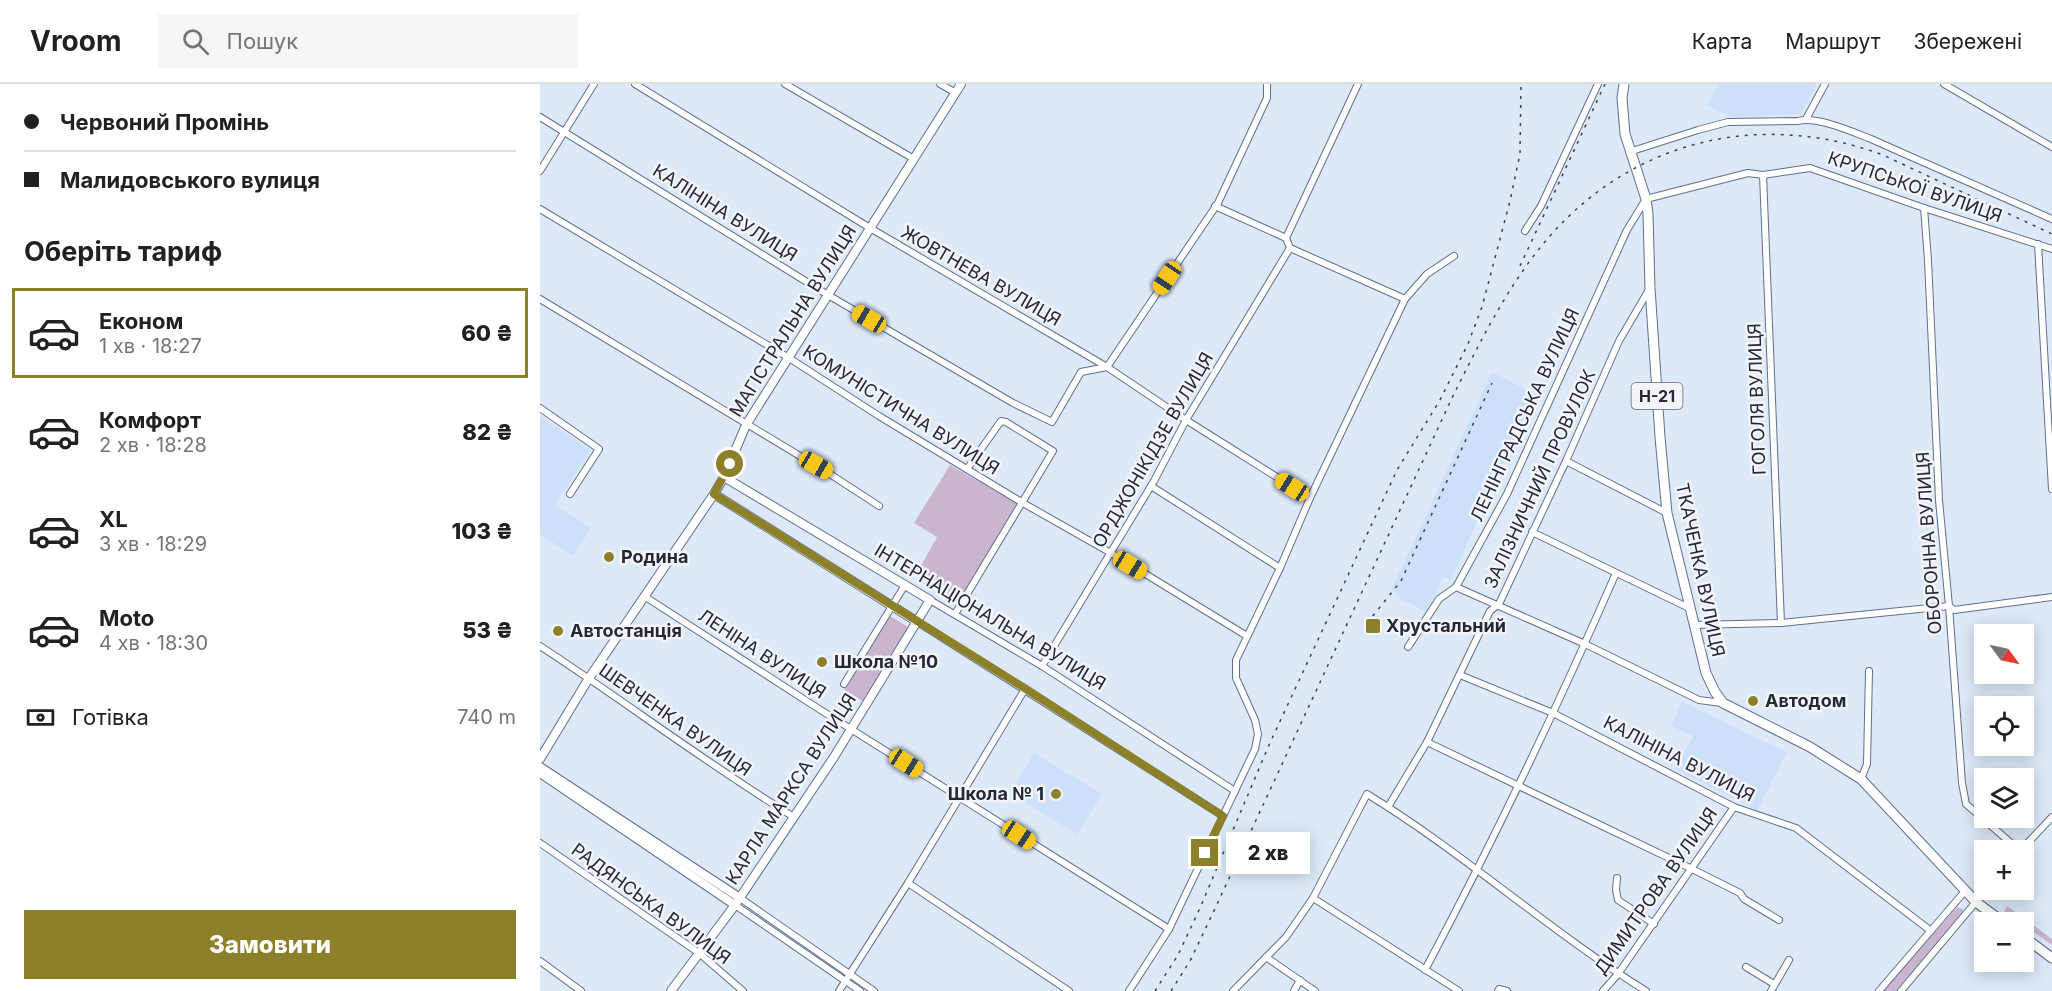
<!DOCTYPE html>
<html lang="uk">
<head>
<meta charset="utf-8">
<style>
  :root { --surface:#fff; --page:#f6f6f6; --text:#202124; --muted:#757577; --line:#e0e0e0; --accent:#8c8129 }
  body { margin:0; font-family:Inter,sans-serif; background:var(--page); color:var(--text); height:100vh; display:flex; flex-direction:column; font-size:22px; white-space:nowrap }
  * { box-sizing:border-box; margin:0 }
  p { font-size:20px; color:var(--muted) }
  .icon { flex:none; width:33px; height:33px; fill:none; stroke:currentColor; stroke-width:2; stroke-linecap:round; stroke-linejoin:round }
  .map { position:relative; flex:1; overflow:hidden }
  .drawer { display:flex; flex-direction:column; background:var(--surface); width:540px }
  .drawer>* { flex:none }
  .hud { display:grid; align-content:center; height:132px; padding:0 24px; background:var(--surface) }
  .needle { width:39px; rotate:123deg }
  .tools { position:absolute; left:1434px; top:540px; display:grid; gap:12px }
  .tools a { display:grid; place-items:center; width:60px; height:60px; border-radius:0px; background:var(--surface); box-shadow:0 3px 15px #0003; font-size:30px }
  .end { position:absolute; width:27px; height:27px; margin:-14px; border:8px solid #8c8129; background:#fff; box-shadow:0 0 0 3px #fff }
  .from { border-radius:50% }
  .bubble { position:absolute; height:42px; border-radius:0px; background:var(--surface); box-shadow:0 3px 15px #0003; font-size:20px; font-weight:800; line-height:42px; text-align:center }
  .car { position:absolute; width:18px; height:36px; margin:-18px -9px; border-radius:8px; box-shadow:0 0 4px 2px #0007; background:linear-gradient(#f5c518 24%,#345 0 40%,#f5c518 0 76%,#345 0 86%,#f5c518 0) }
  .hud b { display:flex; align-items:center; gap:21px; height:57px; font-size:22px }
  .hud b+b { border-top:2px solid var(--line) }
  .hud i { width:15px; height:15px; background:var(--text) }
  ul { padding:0; list-style:none }
  li { display:flex; align-items:center; gap:18px; height:90px; margin:0 12px 9px; padding:0 12px; border:3px solid transparent; border-radius:0px }
  li div { flex:1 }
  li b { display:block; font-size:22px }
  li em { font-style:normal; font-weight:800 }
  li.active { border-color:var(--accent) }
  li>.icon { width:54px; height:54px; stroke-width:1.5 }
  h2 { padding:0 24px; font-size:27px; line-height:72px }
  .pay { display:flex; align-items:center; gap:15px; height:66px; padding:0 24px; font-size:22px }
  .pay p { margin-inline-start:auto }
  .button { display:flex; gap:12px; margin-top:auto; padding:12px 24px }
  .button a { flex:1; height:69px; border-radius:0px; background:var(--accent); color:#fff; font-size:24px; font-weight:800; line-height:69px; text-align:center }
  header { display:flex; align-items:center; gap:36px; box-sizing:border-box; height:84px; padding:0 30px; background:var(--surface); border-bottom:2px solid var(--line) }
  header strong { font-size:28px }
  nav { display:flex; gap:33px; margin-inline-start:auto; font-size:21px }
  .search { width:420px; height:54px; background:var(--page); display:flex; align-items:center; gap:15px; box-sizing:border-box; padding:0 21px; border-radius:0px; color:var(--muted); font-size:22px }
  main { display:flex; flex:1; min-height:0 }
  .map>svg:first-child { display:block }
</style>
</head>
<body>
<header>
<strong>Vroom</strong>
<div class="search"><svg class="icon" aria-label="search" viewBox="0 0 24 24"><circle cx="10" cy="10" r="6"/><path d="M15 15l6 6"/></svg>Пошук</div>
<nav><a>Карта</a><a>Маршрут</a><a>Збережені</a></nav>
</header>
<main>
<section class="drawer">
<div class="hud">
<b><i class="from"></i>Червоний Промінь</b>
<b><i></i>Малидовського вулиця</b>
</div>
<h2>Оберіть тариф</h2>
<ul>
<li class="active"><svg class="icon" aria-label="car" viewBox="0 0 24 24"><path d="M5 17H2v-5l4-1 3-4h7l3 4 3 1v5h-3M9 17h6M6 11h13"/><circle cx="7" cy="17" r="2"/><circle cx="17" cy="17" r="2"/></svg><div><b>Економ</b><p>1 хв · 18:27</p></div><em>60 ₴</em></li>
<li><svg class="icon" aria-label="car" viewBox="0 0 24 24"><path d="M5 17H2v-5l4-1 3-4h7l3 4 3 1v5h-3M9 17h6M6 11h13"/><circle cx="7" cy="17" r="2"/><circle cx="17" cy="17" r="2"/></svg><div><b>Комфорт</b><p>2 хв · 18:28</p></div><em>82 ₴</em></li>
<li><svg class="icon" aria-label="car" viewBox="0 0 24 24"><path d="M5 17H2v-5l4-1 3-4h7l3 4 3 1v5h-3M9 17h6M6 11h13"/><circle cx="7" cy="17" r="2"/><circle cx="17" cy="17" r="2"/></svg><div><b>XL</b><p>3 хв · 18:29</p></div><em>103 ₴</em></li>
<li><svg class="icon" aria-label="car" viewBox="0 0 24 24"><path d="M5 17H2v-5l4-1 3-4h7l3 4 3 1v5h-3M9 17h6M6 11h13"/><circle cx="7" cy="17" r="2"/><circle cx="17" cy="17" r="2"/></svg><div><b>Moto</b><p>4 хв · 18:30</p></div><em>53 ₴</em></li>
</ul>
<div class="pay"><svg class="icon" aria-label="cash" viewBox="0 0 24 24"><path d="M3 7h18v10H3z"/><circle cx="12" cy="12" r="2"/></svg>Готівка<p>740 m</p></div>
<div class="button"><a>Замовити</a></div>
</section>
<div class="map">
<svg width="1512" height="907" viewBox="0 0 1512 907">
  <rect width="100%" height="100%" fill="#dde9f9"/>
  <!-- built -->
  <g fill="#cce0fa">
    <path d="M1179 0H1277L1261 30 1191 33 1167 21Z"/>
    <path d="M952 288 995 310 911 496 903 493 887 528 862 516 851 504 862 484Z"/>
    <path d="M0 332 51 366 15 421 51 444 33 472 0 450Z"/>
    <path d="M1142 618 1247 668 1217 726 1135 685 1153 652 1131 642Z"/>
    <path d="M494 669 562 710 537 750 470 709Z"/>
  </g>
  <!-- green -->
  <g fill="#c9b5d0">
    <path d="M410 381 480 421 421 517 376 491 397 453 374 439Z"/>
    <path d="M350 532 370 544 324 618 304 606Z"/>
    <path d="M1467 822 1512 855V861L1484 841V838H1480L1464 827Z"/>
    <path d="M1417 823 1423 825V831L1357 907H1343Z"/>
  </g>
  <g fill="none" stroke-linecap="round" stroke-linejoin="round">
    <!-- street casing -->
    <g stroke="#5f7088" stroke-width="8">
      <g id="street">
        <path d="M95 0 330 144 567 283 646 336 770 414"/>
        <path d="M245 0 374 75"/>
        <path d="M400 0 416 9"/>
        <path d="M1404 0 1512 63"/>
        <path d="M0 33 288 211 473 319 512 338 541 288 567 283 678 119 727 14V0"/>
        <path d="M1266 35 1285 0"/>
        <path d="M1089 68 1158 46 1188 38 1258 37C1277 32 1313 48 1331 55L1512 135"/>
        <path d="M0 87 54 0"/>
        <path d="M1223 91 1241 539"/>
        <path d="M675 122 746 154 750 164 865 215"/>
        <path d="M1384 124 1388 176 1399 416 1409 522 1422 699 1426 720 1479 766"/>
        <path d="M0 125 249 274 339 332 483 419 571 469 707 552"/>
        <path d="M985 147 1001 122 1058 0"/>
        <path d="M746 154 818 0"/>
        <path d="M1498 160 1512 405"/>
        <path d="M0 215 293 392 339 422"/>
        <path d="M0 324 59 365 30 410"/>
        <path d="M1026 377 1127 429"/>
        <path d="M611 402 740 484"/>
        <path d="M992 448 1149 524"/>
        <path d="M916 503 1045 560 1159 616 1182 619"/>
        <path d="M104 512 279 625 629 845"/>
        <path d="M390 516 502 582 695 707"/>
        <path d="M415 530 513 367 466 338 461 337 427 385"/>
        <path d="M376 537 683 732"/>
        <path d="M1153 541 1241 539 1409 522 1414 526 1512 513"/>
        <path d="M0 562C86 618 167 680 254 733"/>
        <path d="M868 563 899 515 916 503 967 410 1087 146 1106 115 1208 89 1223 91 1270 84 1384 124 1512 165"/>
        <path d="M502 582 614 397 646 336 750 164"/>
        <path d="M920 591 1013 629 1194 723 1256 744 1391 847"/>
        <path d="M304 600 365 501"/>
        <path d="M887 658 1152 785 1200 809 1204 815 1239 836"/>
        <path d="M1321 695 1327 680 1329 587"/>
        <path d="M848 723 887 658 950 527 959 520 1026 377 1079 257 1110 204"/>
        <path d="M0 759 159 869 203 907"/>
        <path d="M1481 766 1512 733"/>
        <path d="M1077 794 1076 806 1078 816 1114 840"/>
        <path d="M368 799 529 907"/>
        <path d="M200 814 334 907"/>
        <path d="M773 814 919 907"/>
        <path d="M195 821 320 907"/>
        <path d="M726 873 775 907"/>
        <path d="M0 877 41 907"/>
        <path d="M1206 883 1234 900"/>
        <path d="M885 886C954 756 1017 624 1076 489"/>
        <path d="M299 907 368 799 485 605"/>
        <path d="M589 907 629 845 715 665 718 650 715 636 696 594V576L740 484 770 414 865 215 887 190 914 172"/>
        <path d="M693 907 746 853 773 814 827 710C924 769 1009 847 1106 907"/>
        <path d="M754 907 760 896"/>
        <path d="M958 907 959 905 967 907"/>
        <path d="M1063 907 1078 890 1194 723"/>
        <path d="M1231 907 1249 876"/>
        <path d="M1339 907 1425 807"/>
        <path d="M1361 907 1446 806"/>
      </g>
    </g>
    <!-- secondary casing -->
    <g stroke="#5f7088" stroke-width="10">
      <g id="secondary">
        <path d="M174 410 376 537"/>
        <path d="M0 675 49 594 174 410 184 393 206 341 421 0"/>
        <path d="M0 683 200 814"/>
        <path d="M0 689 195 821"/>
        <path d="M131 907 195 821 294 673 390 516 184 393"/>
      </g>
    </g>
    <!-- primary casing -->
    <g stroke="#5f7088" stroke-width="11">
      <g id="primary">
        <path d="M1084 0 1082 14 1085 50 1106 115 1108 130 1110 204 1120 353 1127 429 1166 589 1175 608 1183 619 1270 663 1321 695 1436 818 1463 838"/>
        <path d="M1484 853 1512 874"/>
      </g>
    </g>
    <!-- street -->
    <use href="#street" stroke="#fff" stroke-width="6"/>
    <!-- secondary -->
    <use href="#secondary" stroke="#fff" stroke-width="8"/>
    <!-- primary -->
    <use href="#primary" stroke="#fff" stroke-width="9"/>
    <!-- rail -->
    <g stroke="#3c434e" stroke-width="1.5" stroke-dasharray="3 6" stroke-linecap="butt">
      <path d="M980 182 1065 0"/>
      <path d="M827 539 861 497 952 299"/>
      <path d="M615 907 638 871 660 824 729 661 857 386 900 316 928 260 942 223 970 117 980 70 981 0"/>
      <path d="M631 907 650 877 672 831 912 314C942 254 975 186 1023 138 1109 51 1230 29 1343 71L1512 150"/>
    </g>
  </g>
  <g fill="none" stroke-linecap="round" stroke-linejoin="round">
    <!-- route -->
    <path stroke="#8c8129" stroke-width="8" d="M190 380 174 410 486 605 683 732 665 769"/>
  </g>
  <!-- markers -->
  <g fill="#8c8129" stroke="#f2f6fb" stroke-width="2">
    <circle cx="69" cy="473" r="6"/>
    <rect x="825" y="534" width="16" height="16" rx="3"/>
    <circle cx="18" cy="547" r="6"/>
    <circle cx="282" cy="578" r="6"/>
    <circle cx="1213" cy="617" r="6"/>
    <circle cx="516" cy="710" r="6"/>
  </g>
  <g text-anchor="middle" stroke-width="5" stroke-linejoin="round" paint-order="stroke">
    <!-- shield labels -->
    <rect fill="#f2f6fb" stroke="#616770" stroke-width="1.5" x="1091.5" y="299" width="51" height="26" rx="4.5"/>
    <g font-size="16" font-weight="bold" fill="#232a34">
      <text x="1117" y="318">Н-21</text>
    </g>
    <!-- street labels -->
    <g font-size="18" fill="#232a34" stroke="#f2f6fb">
      <text transform="translate(1375 103) rotate(19)" y="6">КРУПСЬКОЇ ВУЛИЦЯ</text>
      <text transform="translate(185 129) rotate(32)" y="6">КАЛІНІНА ВУЛИЦЯ</text>
      <text transform="translate(441 192) rotate(30)" y="6">ЖОВТНЕВА ВУЛИЦЯ</text>
      <text transform="translate(253 237) rotate(-58)" y="6">МАГІСТРАЛЬНА ВУЛИЦЯ</text>
      <text transform="translate(1217 315) rotate(-92)" y="6">ГОГОЛЯ ВУЛИЦЯ</text>
      <text transform="translate(361 326) rotate(32)" y="6">КОМУНІСТИЧНА ВУЛИЦЯ</text>
      <text transform="translate(985 331) rotate(-65)" y="6">ЛЕНІНГРАДСЬКА ВУЛИЦЯ</text>
      <text transform="translate(613 366) rotate(-60)" y="6">ОРДЖОНІКІДЗЕ ВУЛИЦЯ</text>
      <text transform="translate(1000 395) rotate(-65)" y="6">ЗАЛІЗНИЧНИЙ ПРОВУЛОК</text>
      <text transform="translate(1389 459) rotate(-94)" y="6">ОБОРОННА ВУЛИЦЯ</text>
      <text transform="translate(1160 486) rotate(78)" y="6">ТКАЧЕНКА ВУЛИЦЯ</text>
      <text transform="translate(450 533) rotate(31)" y="6">ІНТЕРНАЦІОНАЛЬНА ВУЛИЦЯ</text>
      <text transform="translate(222 570) rotate(33)" y="6">ЛЕНІНА ВУЛИЦЯ</text>
      <text transform="translate(135 636) rotate(35)" y="6">ШЕВЧЕНКА ВУЛИЦЯ</text>
      <text transform="translate(1139 675) rotate(27)" y="6">КАЛІНІНА ВУЛИЦЯ</text>
      <text transform="translate(251 705) rotate(-57)" y="6">КАРЛА МАРКСА ВУЛИЦЯ</text>
      <text transform="translate(1116 807) rotate(-55)" y="6">ДИМИТРОВА ВУЛИЦЯ</text>
      <text transform="translate(111 820) rotate(36)" y="6">РАДЯНСЬКА ВУЛИЦЯ</text>
    </g>
    <!-- poi labels -->
    <g font-size="18" font-weight="bold" fill="#232a34" stroke="#f2f6fb" text-anchor="start">
      <text x="81" y="479">Родина</text>
      <text x="846" y="548">Хрустальний</text>
      <text x="30" y="553">Автостанція</text>
      <text x="294" y="584">Школа №10</text>
      <text x="1225" y="623">Автодом</text>
      <text x="504" y="716" text-anchor="end">Школа № 1</text>
    </g>
  </g>
</svg>
<div class="tools">
<a><svg class="needle" viewBox="-14 -14 28 28"><path d="M0-13l5 13h-10z" fill="#e53935"/><path d="M0 13l5-13h-10z" fill="#757577"/></svg></a>
<a><svg class="icon" aria-label="locate" viewBox="0 0 24 24"><circle cx="12" cy="12" r="6"/><path d="M12 2v4M12 18v4M2 12h4M18 12h4"/></svg></a>
<a><svg class="icon" aria-label="layers" viewBox="0 0 24 24"><path d="M12 4l9 5-9 5-9-5zM3 14l9 5 9-5"/></svg></a>
<a>+</a>
<a>−</a>
</div>
<i class="end from" style="left:190px;top:380px"></i>
<i class="end" style="left:665px;top:769px"></i>
<div class="bubble" style="left:686px;top:748px;width:84px">2 хв</div>
<i class="car" style="left:627px;top:194px;rotate:214deg"></i>
<i class="car" style="left:329px;top:235px;rotate:300deg"></i>
<i class="car" style="left:276px;top:381px;rotate:120deg"></i>
<i class="car" style="left:752px;top:403px;rotate:302deg"></i>
<i class="car" style="left:590px;top:481px;rotate:121deg"></i>
<i class="car" style="left:366px;top:679px;rotate:122deg"></i>
<i class="car" style="left:479px;top:751px;rotate:123deg"></i>
</div>
</main>
</body>
</html>
